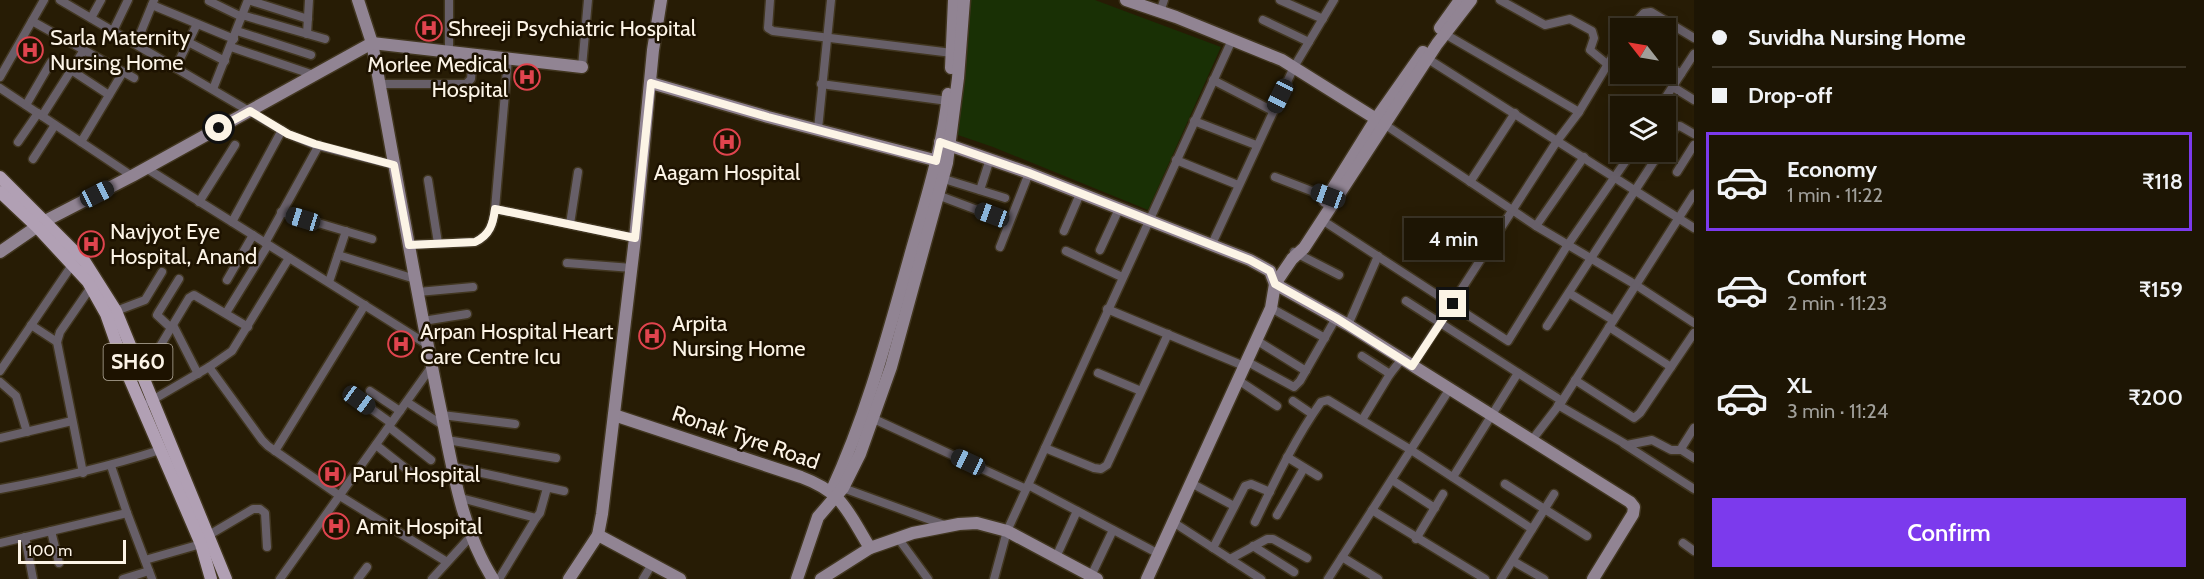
<!DOCTYPE html>
<html lang="en">
<head>
<meta charset="utf-8">
<style>
  :root { --surface:#1d1504; --page:#251e0e; --text:#f1f3f6; --muted:#a09f9a; --line:#3b3426; --accent:#7c3aed }
  body { margin:0; font-family:Cabin,sans-serif; background:var(--page); color:var(--text); height:100vh; display:flex; flex-direction:column; font-size:22px; white-space:nowrap }
  * { box-sizing:border-box; margin:0 }
  p { font-size:20px; color:var(--muted) }
  .icon { flex:none; width:33px; height:33px; fill:none; stroke:currentColor; stroke-width:2; stroke-linecap:round; stroke-linejoin:round }
  .map { position:relative; flex:1; overflow:hidden }
  .drawer { display:flex; flex-direction:column; background:var(--surface); width:510px }
  .drawer>* { flex:none }
  .top-card { display:grid; align-content:center; height:132px; padding:0 18px; background:var(--surface) }
  .needle { width:39px; rotate:301deg }
  .controls { position:absolute; left:1610px; top:18px; display:grid; gap:12px }
  .controls a { display:grid; place-items:center; width:66px; height:66px; border-radius:0px; background:var(--surface); box-shadow:0 3px 15px #0003,0 0 0 2px var(--line); font-size:30px }
  .scale { position:absolute; left:18px; bottom:15px; width:108px; box-sizing:border-box; padding-left:6px; border:3px solid #fcf4e6; border-top:0; font-size:16px; line-height:21px; white-space:nowrap; color:#fcf4e6; -webkit-text-stroke:4px #1d1200; paint-order:stroke }
  .end { position:absolute; width:27px; height:27px; margin:-14px; border:8px solid #fcf4e6; background:#111; box-shadow:0 0 0 3px #111 }
  .from { border-radius:50% }
  .bubble { position:absolute; height:42px; border-radius:0px; background:var(--surface); box-shadow:0 3px 15px #0003,0 0 0 2px var(--line); font-size:20px; font-weight:600; line-height:42px; text-align:center }
  .car { position:absolute; width:18px; height:36px; margin:-18px -9px; border-radius:8px; box-shadow:0 0 4px 2px #0007; background:linear-gradient(#222 24%,#8ab4d8 0 40%,#222 0 76%,#8ab4d8 0 86%,#222 0) }
  .top-card b { display:flex; align-items:center; gap:21px; height:57px; font-size:22px }
  .top-card b+b { border-top:2px solid var(--line) }
  .top-card i { width:15px; height:15px; background:var(--text) }
  ul { padding:0; list-style:none }
  li { display:flex; align-items:center; gap:18px; height:99px; margin:0 12px 9px; padding:0 6px; border:3px solid transparent; border-radius:0px }
  li div { flex:1 }
  li b { display:block; font-size:22px }
  li em { font-style:normal; font-weight:600 }
  li.active { border-color:var(--accent) }
  li>.icon { width:54px; height:54px; stroke-width:1.5 }
  .cta { display:flex; gap:12px; margin-top:auto; padding:12px 18px }
  .cta a { flex:1; height:69px; border-radius:0px; background:var(--accent); color:#fff; font-size:24px; font-weight:600; line-height:69px; text-align:center }
  main { display:flex; flex:1; min-height:0 }
  .map>svg:first-child { display:block }
</style>
</head>
<body>
<main>
<div class="map">
<svg width="1694" height="579" viewBox="0 0 1694 579">
  <rect width="100%" height="100%" fill="#271c05"/>
  <!-- green -->
  <path fill="#193005" d="M960 0H1095L1221 47 1148 210 993 147 952 133Z"/>
  <g fill="none" stroke-linecap="round" stroke-linejoin="round">
    <!-- street casing -->
    <g stroke="#413620" stroke-width="11">
      <g id="street">
        <path d="M60 0 288 134 315 145 394 165"/>
        <path d="M248 0 308 19"/>
        <path d="M449 0V52"/>
        <path d="M770 0 768 28 773 31 952 53"/>
        <path d="M1280 0 1323 19"/>
        <path d="M1500 0 1545 25 1570 19 1592 31 1594 38 1590 50 1607 64"/>
        <path d="M209 1 242 17"/>
        <path d="M152 5 234 39"/>
        <path d="M1160 12 1164 0"/>
        <path d="M242 15 325 39"/>
        <path d="M91 18 101 0"/>
        <path d="M1263 20 1309 42"/>
        <path d="M32 21 134 78"/>
        <path d="M1630 28 1644 13 1651 12 1694 38"/>
        <path d="M113 31 128 0"/>
        <path d="M237 31 311 55"/>
        <path d="M307 34 309 0"/>
        <path d="M1445 34 1579 112"/>
        <path d="M188 42 225 61"/>
        <path d="M136 44 154 0"/>
        <path d="M231 47 314 75"/>
        <path d="M1428 59 1694 228"/>
        <path d="M1665 64 1681 74"/>
        <path d="M176 67 197 24"/>
        <path d="M582 67 588 0"/>
        <path d="M71 70 109 95"/>
        <path d="M0 77 44 0"/>
        <path d="M1213 80 1273 111"/>
        <path d="M379 84H466L471 79 473 54"/>
        <path d="M821 84 948 101"/>
        <path d="M1673 87 1694 100"/>
        <path d="M0 88 132 176"/>
        <path d="M213 89 248 0"/>
        <path d="M26 105 51 62"/>
        <path d="M1660 106 1694 54"/>
        <path d="M42 116 84 50"/>
        <path d="M1194 121 1256 145"/>
        <path d="M1384 124 1536 226 1636 285 1694 323"/>
        <path d="M818 129 831 0"/>
        <path d="M18 142 38 113"/>
        <path d="M81 142 123 72"/>
        <path d="M1665 144 1676 127 1680 126 1694 134"/>
        <path d="M33 159 55 125"/>
        <path d="M1176 160 1238 185"/>
        <path d="M146 168 428 345"/>
        <path d="M1677 172 1694 145"/>
        <path d="M1275 177 1327 197"/>
        <path d="M944 179 1005 198"/>
        <path d="M428 180 438 243"/>
        <path d="M1470 182 1515 113"/>
        <path d="M980 190 990 159"/>
        <path d="M940 196 1009 222"/>
        <path d="M199 202 235 145"/>
        <path d="M495 209 635 238"/>
        <path d="M281 212 372 239"/>
        <path d="M1322 220 1508 341 1567 246 1632 152"/>
        <path d="M232 222 282 130"/>
        <path d="M570 224 578 172"/>
        <path d="M1536 226 1584 157"/>
        <path d="M1064 231 1080 194"/>
        <path d="M265 243 319 145"/>
        <path d="M409 245 475 242C490 235 493 224 495 209L508 58"/>
        <path d="M1211 246 1294 67 1334 0"/>
        <path d="M1000 247 1029 173"/>
        <path d="M1100 250 1119 209"/>
        <path d="M1066 251 1122 277"/>
        <path d="M1294 252 1339 275"/>
        <path d="M338 255 415 279"/>
        <path d="M567 263 632 268"/>
        <path d="M227 280 253 235"/>
        <path d="M329 282 346 231"/>
        <path d="M418 292 473 287"/>
        <path d="M1569 293 1613 320"/>
        <path d="M1406 301 1562 401"/>
        <path d="M1271 308 1325 338"/>
        <path d="M1107 309 1244 366"/>
        <path d="M116 311 145 300 162 272"/>
        <path d="M226 313 268 245"/>
        <path d="M423 321 467 314"/>
        <path d="M31 325 57 342"/>
        <path d="M173 325 198 374"/>
        <path d="M1348 325 1378 256"/>
        <path d="M1547 326 1660 152"/>
        <path d="M1609 327 1671 367"/>
        <path d="M171 328 157 315 158 313 179 279"/>
        <path d="M426 336 469 333"/>
        <path d="M1256 340 1306 371"/>
        <path d="M1362 356 1390 374"/>
        <path d="M137 360 149 358 156 353 189 298 194 295 248 327"/>
        <path d="M1246 361 1294 387 1300 381 1336 318"/>
        <path d="M1412 366 1557 141 1579 112 1620 44"/>
        <path d="M209 367 262 440 268 446 340 496 447 562"/>
        <path d="M0 371 72 265"/>
        <path d="M1098 373 1141 391"/>
        <path d="M1238 380 1277 406"/>
        <path d="M1575 380 1634 418 1640 413 1694 333"/>
        <path d="M0 382 16 396 27 432"/>
        <path d="M370 391 400 411"/>
        <path d="M359 400 391 423"/>
        <path d="M1293 401 1312 414"/>
        <path d="M149 402 209 367 232 351 289 258"/>
        <path d="M407 402 444 426"/>
        <path d="M1558 405 1627 445 1652 440 1671 450H1682"/>
        <path d="M442 415 515 424"/>
        <path d="M874 419 1026 489"/>
        <path d="M1362 420 1390 374 1401 360"/>
        <path d="M389 427 431 460"/>
        <path d="M1694 428 1682 447 1683 451 1694 458"/>
        <path d="M0 438 72 421"/>
        <path d="M447 440 556 458"/>
        <path d="M1532 440 1562 401 1694 194"/>
        <path d="M1624 444 1694 489"/>
        <path d="M376 445 414 475"/>
        <path d="M1045 448 1094 468 1101 469 1107 465 1168 334"/>
        <path d="M275 451 365 305"/>
        <path d="M1287 457 1318 476"/>
        <path d="M111 466 127 513 152 579"/>
        <path d="M454 467 564 491"/>
        <path d="M83 473 57 342 60 332 91 287"/>
        <path d="M1453 477 1518 373"/>
        <path d="M1392 480 1435 508"/>
        <path d="M1191 483 1234 506"/>
        <path d="M1505 484 1587 536"/>
        <path d="M1028 485 1159 554"/>
        <path d="M843 488 947 526"/>
        <path d="M0 489C55 479 107 467 160 450"/>
        <path d="M461 498 536 518 499 579"/>
        <path d="M1372 510 1485 579"/>
        <path d="M1277 515 1304 468"/>
        <path d="M536 518 540 513 547 488"/>
        <path d="M1173 522 1261 579"/>
        <path d="M1255 522C1275 481 1294 440 1321 402L1328 400 1411 450 1532 529"/>
        <path d="M51 531 59 563"/>
        <path d="M209 535 253 509H260L265 513 267 547"/>
        <path d="M25 537 33 579"/>
        <path d="M898 538 928 579"/>
        <path d="M1416 539 1443 494"/>
        <path d="M0 543 127 513"/>
        <path d="M1683 543 1694 551"/>
        <path d="M1253 546 1294 572"/>
        <path d="M1213 548 1245 486 1251 484 1270 492"/>
        <path d="M1056 557 1077 511"/>
        <path d="M1342 557 1378 579"/>
        <path d="M1230 559 1267 539H1273L1307 558"/>
        <path d="M145 560 201 544"/>
        <path d="M1513 561 1544 579"/>
        <path d="M1091 576 1113 530"/>
        <path d="M123 579 149 571"/>
        <path d="M280 579 432 366"/>
        <path d="M358 579 367 567"/>
        <path d="M432 579 472 535"/>
        <path d="M643 579 652 564"/>
        <path d="M994 579 1007 531 1232 40"/>
        <path d="M1328 579 1449 390"/>
        <path d="M1501 579 1554 494"/>
      </g>
    </g>
    <!-- secondary casing -->
    <g stroke="#413620" stroke-width="15">
      <g id="secondary">
        <path d="M358 0 372 43C394 161 414 279 438 397 451 457 459 526 493 579"/>
        <path d="M1126 0 1176 17 1282 60 1381 122"/>
        <path d="M1440 28 1460 0"/>
        <path d="M951 68 954 0"/>
        <path d="M651 83 768 117 942 162"/>
        <path d="M940 142 1029 173 1250 260 1270 271 1275 284 1348 325 1630 502 1634 507 1633 514 1593 579"/>
        <path d="M1325 201 1376 119 1423 52"/>
        <path d="M0 252 45 221 132 176 372 43 582 67"/>
        <path d="M614 415 801 477C844 493 847 511 870 548"/>
        <path d="M831 492C868 412 888 334 912 249 926 199 943 147 948 94"/>
        <path d="M598 535 680 579"/>
        <path d="M569 579 598 535 602 514 635 238 653 50 661 0"/>
        <path d="M797 579 818 517 843 488 860 454 891 367 947 163 958 78 964 0"/>
        <path d="M821 579 870 548 913 533 959 524 977 523 1007 531 1097 579"/>
        <path d="M1147 579 1271 308 1275 284 1292 259 1304 248 1437 44 1471 0"/>
      </g>
    </g>
    <!-- primary casing -->
    <g stroke="#413620" stroke-width="15">
      <g id="primary">
        <path d="M0 177 85 262 116 311 226 579"/>
        <path d="M0 192 37 227 88 282 106 314 125 368 201 544 211 579"/>
      </g>
    </g>
    <!-- street -->
    <use href="#street" stroke="#675f68" stroke-width="8"/>
    <!-- secondary -->
    <use href="#secondary" stroke="#918493" stroke-width="12"/>
    <!-- primary -->
    <use href="#primary" stroke="#b1a0b4" stroke-width="12"/>
  </g>
  <g fill="none" stroke-linecap="round" stroke-linejoin="round">
    <!-- route -->
    <path stroke="#fcf4e6" stroke-width="8" d="M219 128 250 111 288 134 315 144 394 165 409 245 475 242C490 235 493 224 495 209L635 238 651 83 768 117 936 161 940 142 1029 173 1250 260 1270 271 1275 284 1336 318 1412 366 1453 304"/>
  </g>
  <!-- icons -->
  <defs>
    <g id="hospital-ring" transform="scale(1.35)"><circle r="9.5" fill="#1d1200" stroke="#e0444e" stroke-width="1.5"/><path d="M-5-5h3v3.5h4V-5h3V5h-3V1.5h-4V5h-3Z" fill="#e0444e"/></g>
  </defs>
  <g fill-rule="evenodd">
    <use href="#hospital-ring" x="429" y="28"/>
    <use href="#hospital-ring" x="30" y="50"/>
    <use href="#hospital-ring" x="527" y="77"/>
    <use href="#hospital-ring" x="727" y="142"/>
    <use href="#hospital-ring" x="91" y="244"/>
    <use href="#hospital-ring" x="652" y="336"/>
    <use href="#hospital-ring" x="401" y="344"/>
    <use href="#hospital-ring" x="332" y="474"/>
    <use href="#hospital-ring" x="336" y="526"/>
  </g>
  <g text-anchor="middle" stroke-width="5" stroke-linejoin="round" paint-order="stroke">
    <!-- shield labels -->
    <rect fill="#1d1200" stroke="#b9b0a1" stroke-width="1.5" x="103.5" y="344" width="69" height="36" rx="4.5"/>
    <g font-size="21" font-weight="bold" fill="#fcf4e6">
      <text x="138" y="369">SH60</text>
    </g>
    <!-- poi labels -->
    <g font-size="22" fill="#fcf4e6" stroke="#1d1200" text-anchor="start">
      <text x="448" y="36">Shreeji Psychiatric Hospital</text>
      <text x="50" y="45">Sarla Maternity<tspan x="50" dy="25">Nursing Home</tspan></text>
      <text x="508" y="72" text-anchor="end">Morlee Medical<tspan x="508" dy="25">Hospital</tspan></text>
      <text x="727" y="180" text-anchor="middle">Aagam Hospital</text>
      <text x="110" y="239">Navjyot Eye<tspan x="110" dy="25">Hospital, Anand</tspan></text>
      <text x="672" y="331">Arpita<tspan x="672" dy="25">Nursing Home</tspan></text>
      <text x="420" y="339">Arpan Hospital Heart<tspan x="420" dy="25">Care Centre Icu</tspan></text>
      <text x="352" y="482">Parul Hospital</text>
      <text x="356" y="534">Amit Hospital</text>
    </g>
    <!-- street labels -->
    <g font-size="22" fill="#fcf4e6" stroke="#1d1200">
      <text transform="translate(746 437) rotate(19)" y="8">Ronak Tyre Road</text>
    </g>
  </g>
</svg>
<div class="controls">
<a><svg class="needle" viewBox="-14 -14 28 28"><path d="M0-13l5 13h-10z" fill="#e53935"/><path d="M0 13l5-13h-10z" fill="#a09f9a"/></svg></a>
<a><svg class="icon" aria-label="layers" viewBox="0 0 24 24"><path d="M12 4l9 5-9 5-9-5zM3 14l9 5 9-5"/></svg></a>
</div>
<div class="scale">100 m</div>
<i class="end from" style="left:219px;top:128px"></i>
<i class="end" style="left:1453px;top:304px"></i>
<div class="bubble" style="left:1404px;top:218px;width:99px">4 min</div>
<i class="car" style="left:1280px;top:96px;rotate:206deg"></i>
<i class="car" style="left:97px;top:194px;rotate:63deg"></i>
<i class="car" style="left:1328px;top:196px;rotate:290deg"></i>
<i class="car" style="left:992px;top:215px;rotate:290deg"></i>
<i class="car" style="left:303px;top:219px;rotate:287deg"></i>
<i class="car" style="left:359px;top:400px;rotate:126deg"></i>
<i class="car" style="left:968px;top:462px;rotate:295deg"></i>
</div>
<section class="drawer">
<div class="top-card">
<b><i class="from"></i>Suvidha Nursing Home</b>
<b><i></i>Drop-off</b>
</div>
<ul>
<li class="active"><svg class="icon" aria-label="car" viewBox="0 0 24 24"><path d="M5 17H2v-5l4-1 3-4h7l3 4 3 1v5h-3M9 17h6M6 11h13"/><circle cx="7" cy="17" r="2"/><circle cx="17" cy="17" r="2"/></svg><div><b>Economy</b><p>1 min · 11:22</p></div><em>₹118</em></li>
<li><svg class="icon" aria-label="car" viewBox="0 0 24 24"><path d="M5 17H2v-5l4-1 3-4h7l3 4 3 1v5h-3M9 17h6M6 11h13"/><circle cx="7" cy="17" r="2"/><circle cx="17" cy="17" r="2"/></svg><div><b>Comfort</b><p>2 min · 11:23</p></div><em>₹159</em></li>
<li><svg class="icon" aria-label="car" viewBox="0 0 24 24"><path d="M5 17H2v-5l4-1 3-4h7l3 4 3 1v5h-3M9 17h6M6 11h13"/><circle cx="7" cy="17" r="2"/><circle cx="17" cy="17" r="2"/></svg><div><b>XL</b><p>3 min · 11:24</p></div><em>₹200</em></li>
</ul>
<div class="cta"><a>Confirm</a></div>
</section>
</main>
</body>
</html>
